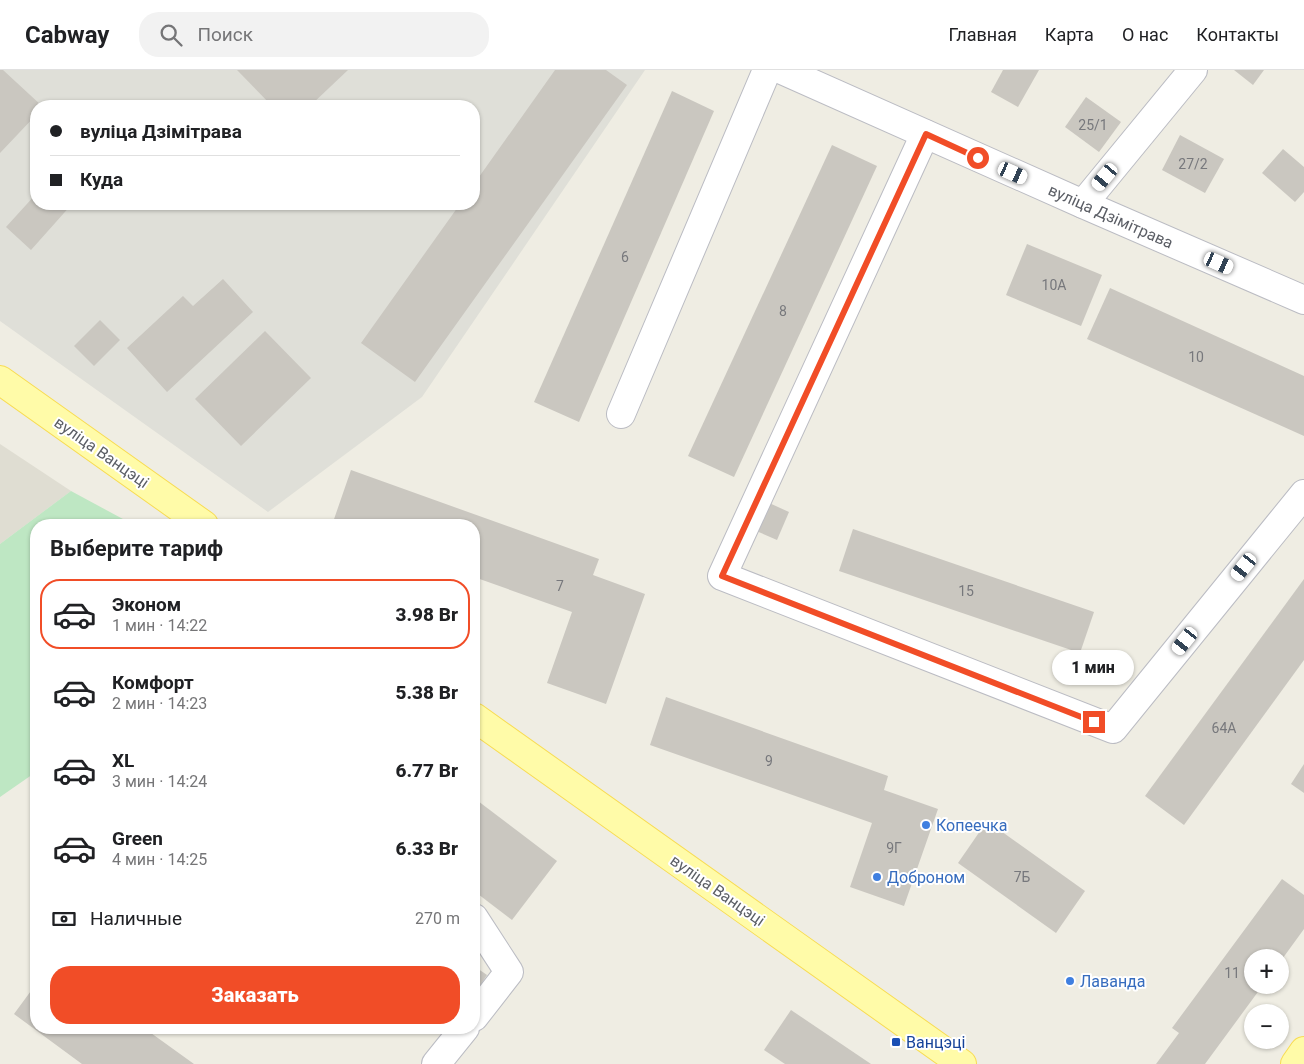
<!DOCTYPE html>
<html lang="ru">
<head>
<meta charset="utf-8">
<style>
  :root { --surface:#fff; --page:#f2f2f2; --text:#202124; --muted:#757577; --line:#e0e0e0; --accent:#f14d27 }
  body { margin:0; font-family:Roboto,sans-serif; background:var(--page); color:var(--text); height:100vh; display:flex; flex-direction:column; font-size:19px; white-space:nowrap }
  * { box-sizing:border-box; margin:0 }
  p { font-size:16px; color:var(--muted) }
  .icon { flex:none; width:28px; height:28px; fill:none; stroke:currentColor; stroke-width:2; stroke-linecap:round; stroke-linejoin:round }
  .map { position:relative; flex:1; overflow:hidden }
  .drawer { position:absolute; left:30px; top:449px; width:450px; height:515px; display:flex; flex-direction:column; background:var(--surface); border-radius:20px; box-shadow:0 1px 4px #0004 }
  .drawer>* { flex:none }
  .guide { position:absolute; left:30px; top:30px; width:450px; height:110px; border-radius:20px; box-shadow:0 1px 4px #0004; display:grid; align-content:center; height:110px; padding:0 20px; background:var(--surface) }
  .controls { position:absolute; left:1244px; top:879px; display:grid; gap:10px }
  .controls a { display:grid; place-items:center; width:45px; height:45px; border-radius:50%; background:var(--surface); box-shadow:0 1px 4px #0004; font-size:25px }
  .end { position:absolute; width:22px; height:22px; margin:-11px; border:6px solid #f14d27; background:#fff; box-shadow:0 0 0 2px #fff }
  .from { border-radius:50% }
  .bubble { position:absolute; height:35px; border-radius:18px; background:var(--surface); box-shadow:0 1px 4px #0004; font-size:16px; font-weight:800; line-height:35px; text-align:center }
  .car { position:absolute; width:15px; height:30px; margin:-15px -8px; border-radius:6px; box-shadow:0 0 4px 1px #0007; background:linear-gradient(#fff 24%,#345 0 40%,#fff 0 76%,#345 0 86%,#fff 0) }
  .guide b { display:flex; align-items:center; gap:18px; height:48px; font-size:19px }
  .guide b+b { border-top:1px solid var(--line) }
  .guide i { width:12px; height:12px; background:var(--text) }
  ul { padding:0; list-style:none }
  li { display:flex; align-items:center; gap:15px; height:70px; margin:0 10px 8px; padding:0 10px; border:2px solid transparent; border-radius:20px }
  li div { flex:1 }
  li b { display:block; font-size:19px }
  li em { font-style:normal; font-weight:800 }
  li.current { border-color:var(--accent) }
  li>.icon { width:45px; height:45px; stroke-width:1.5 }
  h2 { padding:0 20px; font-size:22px; line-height:60px }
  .pay { display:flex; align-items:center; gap:12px; height:55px; padding:0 20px; font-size:19px }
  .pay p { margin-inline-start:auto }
  .action { display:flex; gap:10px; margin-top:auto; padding:10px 20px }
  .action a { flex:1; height:58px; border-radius:20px; background:var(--accent); color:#fff; font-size:20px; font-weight:800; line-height:58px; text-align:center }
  header { display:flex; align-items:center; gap:30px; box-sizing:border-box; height:70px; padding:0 25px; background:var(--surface); border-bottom:1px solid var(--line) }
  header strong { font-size:24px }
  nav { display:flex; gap:28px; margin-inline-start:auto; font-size:18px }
  .search { width:350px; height:45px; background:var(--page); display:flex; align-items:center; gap:12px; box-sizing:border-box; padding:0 18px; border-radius:20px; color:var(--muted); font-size:19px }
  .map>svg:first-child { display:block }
</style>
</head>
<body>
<header>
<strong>Cabway</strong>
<div class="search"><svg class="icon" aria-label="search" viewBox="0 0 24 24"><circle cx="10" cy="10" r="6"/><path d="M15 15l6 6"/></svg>Поиск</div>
<nav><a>Главная</a><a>Карта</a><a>О нас</a><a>Контакты</a></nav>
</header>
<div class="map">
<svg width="1304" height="994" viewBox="0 0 1304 994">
  <rect width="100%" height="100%" fill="#efede3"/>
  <!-- industrial -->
  <path fill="#dfdfd8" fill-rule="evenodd" d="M0 0H645L422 327 268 442 0 251ZM36 36H474V134H36Z"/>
  <!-- education -->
  <path fill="#dfddd2" d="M0 374 71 421 0 474Z"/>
  <!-- green -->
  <path fill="#bee7c3" d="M71 421 134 455H36V542L32 546 36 551V702L0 727V474Z"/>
  <!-- building -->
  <g fill="#cac7c0">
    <path d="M0 0H3L42 36H36V45L0 83Z"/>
    <path d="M237 0H348L310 36H272Z"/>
    <path d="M555 0H606L627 15 415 312 361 273 460 134H474V114Z"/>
    <path d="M1003 0H1039L1018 37 991 22Z"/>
    <path d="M1234 0H1264L1253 15Z"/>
    <path d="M672 21 714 41 579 352 534 332Z"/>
    <path d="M1086 27 1121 52 1099 82 1065 57Z"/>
    <path d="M1180 65 1224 89 1205 123 1162 100Z"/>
    <path d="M832 75 877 96 734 407 688 386Z"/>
    <path d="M1283 79 1304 97V122L1295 132 1262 103Z"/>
    <path d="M36 124V134H72L31 180 6 157Z"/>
    <path d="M1027 174 1102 205 1081 256 1006 225Z"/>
    <path d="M223 209 253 242 167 322 127 278 183 226 193 236Z"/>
    <path d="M1110 218 1304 306V366L1087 269Z"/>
    <path d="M100 250 120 270 94 296 74 276Z"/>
    <path d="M265 261 311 308 241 376 195 329Z"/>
    <path d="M351 400 599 489 593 505 645 524 606 634 547 613 572 542 474 507V455H332Z"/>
    <path d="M767 432 789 442 777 470 754 460Z"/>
    <path d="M853 459 1094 542 1080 583 839 501Z"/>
    <path d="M1304 509V590L1184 755 1145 726Z"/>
    <path d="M666 627 888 706 884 720 938 739 904 836 850 817 872 753 650 675Z"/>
    <path d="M1304 694V723L1291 714Z"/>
    <path d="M474 728 557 791 512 850 474 821Z"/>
    <path d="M987 751 1085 821 1056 863 958 793Z"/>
    <path d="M1282 809 1304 825V859L1280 892V888H1252V915H1263L1205 994H1156L1179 963 1172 958Z"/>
    <path d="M474 896 487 905 474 925Z"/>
    <path d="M36 914V958H144L194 994H82L14 944Z"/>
    <path d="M791 940 871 994H785L764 980Z"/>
  </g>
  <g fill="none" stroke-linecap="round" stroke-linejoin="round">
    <!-- minor casing -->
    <g stroke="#bbbcc3" stroke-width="30">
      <g id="minor">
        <path d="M782 0 1083 134 1304 230"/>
        <path d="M925 64 722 506 1113 659 1304 424"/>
        <path d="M1083 134 1193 0"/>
        <path d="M621 344 767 0"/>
        <path d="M474 848 509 902 474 947"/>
        <path d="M436 994 465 958"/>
      </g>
    </g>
    <!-- major casing -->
    <g stroke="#f8dc53" stroke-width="30">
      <g id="major">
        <path d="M0 310 204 455"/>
        <path d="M474 647 962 994"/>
        <path d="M1295 994 1304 981"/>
      </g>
    </g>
    <!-- minor -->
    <use href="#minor" stroke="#fff" stroke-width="28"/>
    <!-- major -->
    <use href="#major" stroke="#fffba8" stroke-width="28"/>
  </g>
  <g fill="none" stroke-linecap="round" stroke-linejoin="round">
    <!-- route -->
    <path stroke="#f14d27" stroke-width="6" d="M978 88 926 64 722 506 1094 652"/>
  </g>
  <!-- markers -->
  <g fill="#3f7fe0" stroke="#fff" stroke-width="2">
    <circle cx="926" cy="755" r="5"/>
    <circle cx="877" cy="807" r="5"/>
    <circle cx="1070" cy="911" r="5"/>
  </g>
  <rect fill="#1a4fb4" stroke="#fff" stroke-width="2" x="891" y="967" width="10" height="10" rx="2.5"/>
  <g text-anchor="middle" stroke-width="4" stroke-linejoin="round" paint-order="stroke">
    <!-- number labels -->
    <g font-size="14" fill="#77787c">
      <text x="1093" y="60">25/1</text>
      <text x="1193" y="99">27/2</text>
      <text x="625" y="192">6</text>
      <text x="1054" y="220">10А</text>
      <text x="783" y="246">8</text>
      <text x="1196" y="292">10</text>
      <text x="560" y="521">7</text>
      <text x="966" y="526">15</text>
      <text x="1224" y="663">64А</text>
      <text x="769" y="696">9</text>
      <text x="894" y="783">9Г</text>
      <text x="1022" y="812">7Б</text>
      <text x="1232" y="908">11</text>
    </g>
    <!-- street labels -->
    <g font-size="16" fill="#5b5e65" stroke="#fff">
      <text transform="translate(1111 146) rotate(24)" y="6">вуліца Дзімітрава</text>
      <text transform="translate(102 382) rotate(35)" y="6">вуліца Ванцэці</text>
      <text transform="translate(718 820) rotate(35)" y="6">вуліца Ванцэці</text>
    </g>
    <!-- shop labels -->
    <g font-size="16" fill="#366cbe" stroke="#fff" text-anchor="start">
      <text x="936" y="761">Копеечка</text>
      <text x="887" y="813">Доброном</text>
      <text x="1080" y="917">Лаванда</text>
    </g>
    <!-- transit labels -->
    <g font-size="16" fill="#164399" stroke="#fff" text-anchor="start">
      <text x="906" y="978">Ванцэці</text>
    </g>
  </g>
</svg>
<div class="controls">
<a>+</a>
<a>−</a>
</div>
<i class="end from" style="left:978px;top:88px"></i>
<i class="end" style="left:1094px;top:652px"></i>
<div class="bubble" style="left:1052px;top:580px;width:82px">1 мин</div>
<i class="car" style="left:1013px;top:103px;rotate:114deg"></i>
<i class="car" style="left:1105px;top:107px;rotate:220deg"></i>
<i class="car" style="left:1219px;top:193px;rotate:114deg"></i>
<i class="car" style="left:1244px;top:497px;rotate:219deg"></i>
<i class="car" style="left:1185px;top:571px;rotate:219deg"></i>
<div class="guide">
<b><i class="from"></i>вуліца Дзімітрава</b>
<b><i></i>Куда</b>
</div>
<section class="drawer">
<h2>Выберите тариф</h2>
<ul>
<li class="current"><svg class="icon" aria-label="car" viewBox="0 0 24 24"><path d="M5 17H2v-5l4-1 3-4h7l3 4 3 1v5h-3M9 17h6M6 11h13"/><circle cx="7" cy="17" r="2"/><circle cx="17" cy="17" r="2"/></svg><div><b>Эконом</b><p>1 мин · 14:22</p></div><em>3.98 Br</em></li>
<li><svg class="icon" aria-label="car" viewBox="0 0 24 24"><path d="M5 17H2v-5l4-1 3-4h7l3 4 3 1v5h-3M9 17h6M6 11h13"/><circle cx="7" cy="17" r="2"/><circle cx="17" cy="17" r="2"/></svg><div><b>Комфорт</b><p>2 мин · 14:23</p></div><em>5.38 Br</em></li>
<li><svg class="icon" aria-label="car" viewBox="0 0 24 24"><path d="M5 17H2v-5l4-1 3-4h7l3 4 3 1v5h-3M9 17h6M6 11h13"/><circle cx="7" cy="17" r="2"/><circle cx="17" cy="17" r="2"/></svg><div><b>XL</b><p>3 мин · 14:24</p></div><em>6.77 Br</em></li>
<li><svg class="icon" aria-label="car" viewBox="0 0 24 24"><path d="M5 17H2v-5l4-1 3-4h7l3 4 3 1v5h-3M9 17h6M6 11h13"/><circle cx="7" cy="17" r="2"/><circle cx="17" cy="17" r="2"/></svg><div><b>Green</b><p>4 мин · 14:25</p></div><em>6.33 Br</em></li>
</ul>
<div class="pay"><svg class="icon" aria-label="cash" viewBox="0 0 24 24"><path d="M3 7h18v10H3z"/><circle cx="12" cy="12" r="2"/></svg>Наличные<p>270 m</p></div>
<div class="action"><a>Заказать</a></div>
</section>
</div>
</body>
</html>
